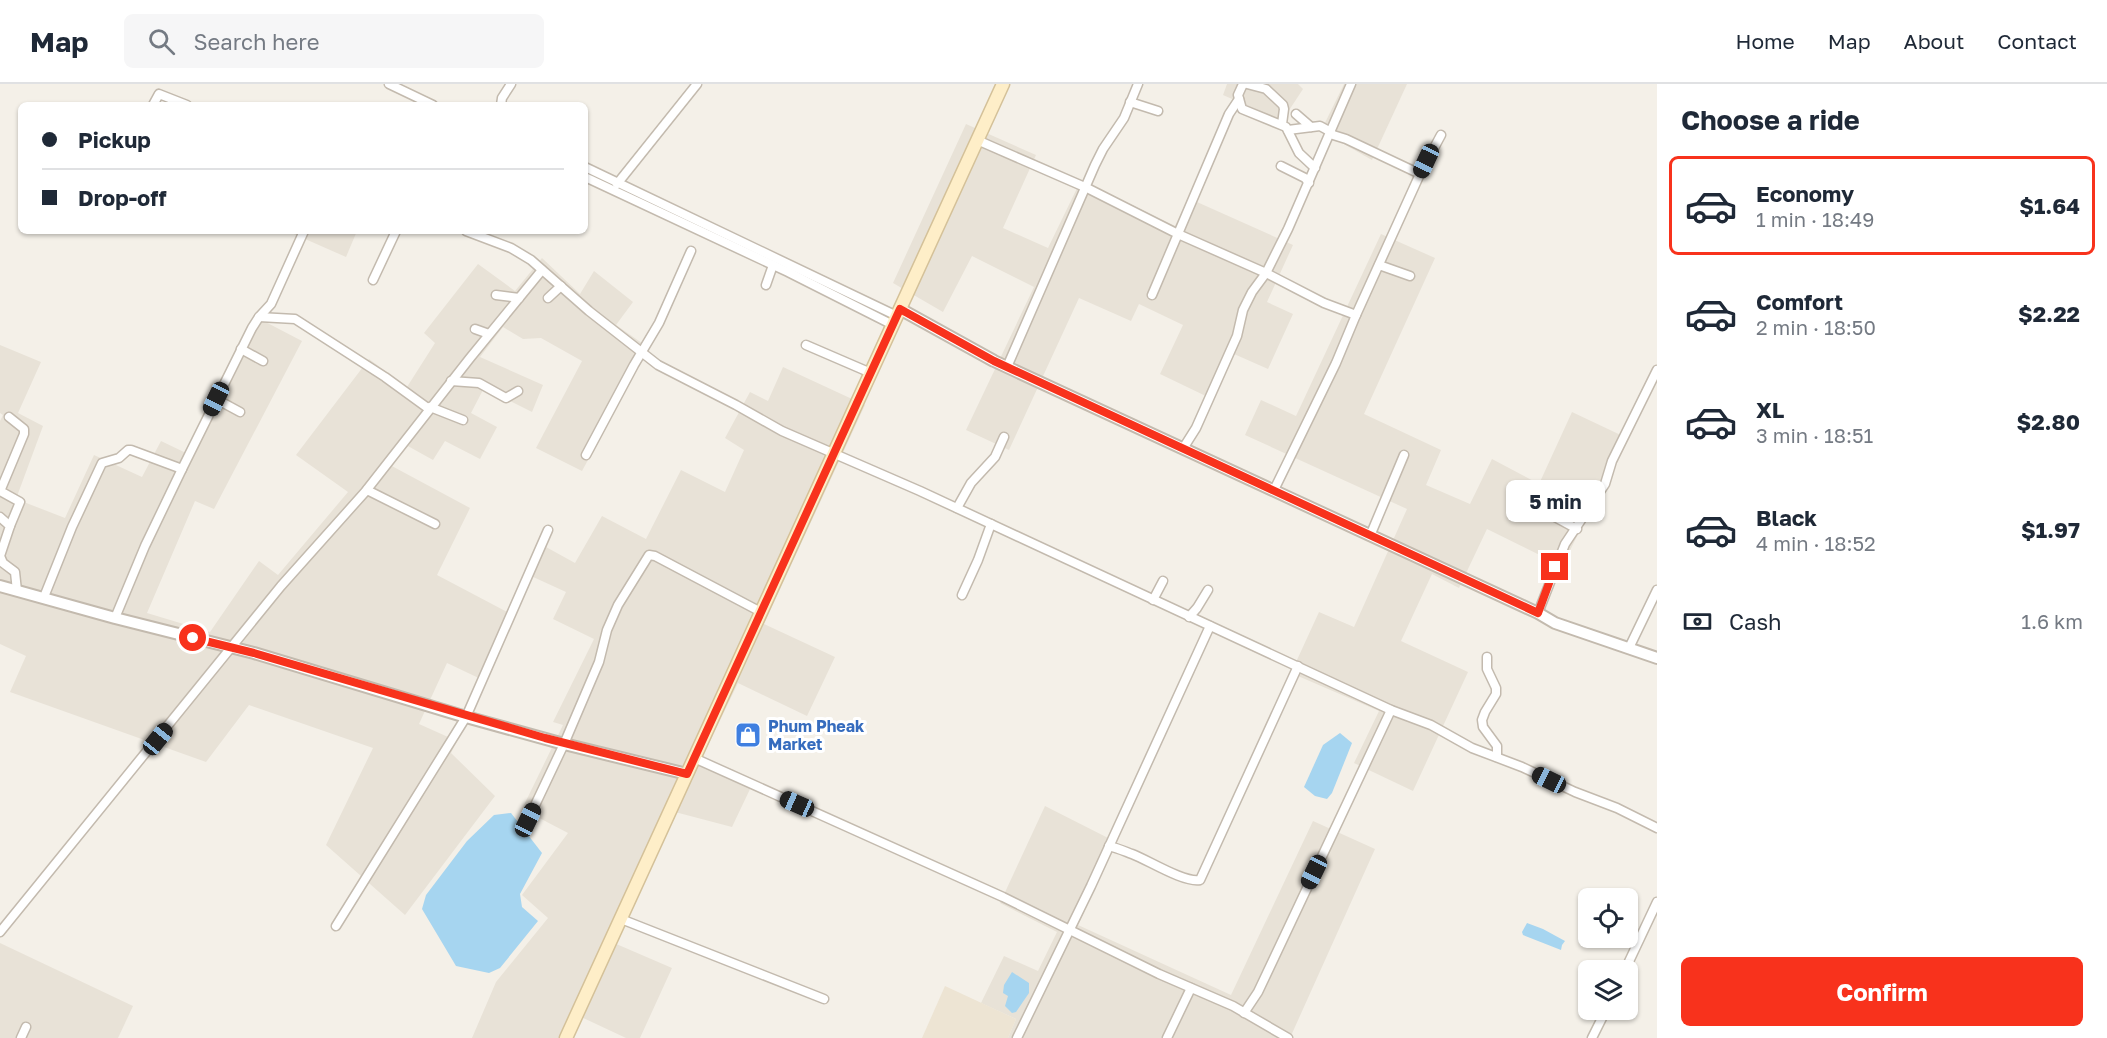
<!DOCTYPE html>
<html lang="en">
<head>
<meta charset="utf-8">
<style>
  :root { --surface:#fff; --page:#f6f6f7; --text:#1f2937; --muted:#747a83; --line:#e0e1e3; --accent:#f8321c }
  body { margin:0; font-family:"Golos Text",sans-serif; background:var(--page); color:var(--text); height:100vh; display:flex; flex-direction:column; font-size:22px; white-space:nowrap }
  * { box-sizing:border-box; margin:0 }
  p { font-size:20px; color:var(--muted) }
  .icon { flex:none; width:33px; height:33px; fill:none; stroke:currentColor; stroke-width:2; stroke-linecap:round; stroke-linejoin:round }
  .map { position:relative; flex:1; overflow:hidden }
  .panel { display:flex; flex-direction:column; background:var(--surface); width:450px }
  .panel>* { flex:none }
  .guide { position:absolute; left:18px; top:18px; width:570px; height:132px; border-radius:9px; box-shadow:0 2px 4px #0004; display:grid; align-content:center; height:132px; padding:0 24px; background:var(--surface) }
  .fabs { position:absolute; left:1578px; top:804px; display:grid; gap:12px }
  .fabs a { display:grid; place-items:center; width:60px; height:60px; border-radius:9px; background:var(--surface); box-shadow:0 2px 4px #0004; font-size:30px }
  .end { position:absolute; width:27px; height:27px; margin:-14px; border:8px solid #f8321c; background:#fff; box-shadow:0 0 0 3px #fff }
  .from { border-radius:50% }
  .bubble { position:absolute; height:42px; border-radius:9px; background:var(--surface); box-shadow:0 2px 4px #0004; font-size:20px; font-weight:700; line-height:42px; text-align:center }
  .car { position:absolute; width:18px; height:36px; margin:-18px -9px; border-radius:8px; box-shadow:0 0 4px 2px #0007; background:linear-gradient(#222 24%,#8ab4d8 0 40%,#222 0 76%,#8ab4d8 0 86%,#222 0) }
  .guide b { display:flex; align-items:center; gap:21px; height:57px; font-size:22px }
  .guide b+b { border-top:2px solid var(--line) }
  .guide i { width:15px; height:15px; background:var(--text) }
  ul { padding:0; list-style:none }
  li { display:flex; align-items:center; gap:18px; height:99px; margin:0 12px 9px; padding:0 12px; border:3px solid transparent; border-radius:9px }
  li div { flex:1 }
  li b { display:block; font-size:22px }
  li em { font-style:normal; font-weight:700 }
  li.active { border-color:var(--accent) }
  li>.icon { width:54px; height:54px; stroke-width:1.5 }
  h2 { padding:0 24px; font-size:27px; line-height:72px }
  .pay { display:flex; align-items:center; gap:15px; height:66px; padding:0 24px; font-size:22px }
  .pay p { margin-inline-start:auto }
  .primary-button { display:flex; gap:12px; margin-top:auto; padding:12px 24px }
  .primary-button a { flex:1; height:69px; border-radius:9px; background:var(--accent); color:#fff; font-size:24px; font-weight:700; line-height:69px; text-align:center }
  header { display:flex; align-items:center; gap:36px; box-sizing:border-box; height:84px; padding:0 30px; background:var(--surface); border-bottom:2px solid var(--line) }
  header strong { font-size:28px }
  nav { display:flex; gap:33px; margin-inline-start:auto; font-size:21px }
  .search { width:420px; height:54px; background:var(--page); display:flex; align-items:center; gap:15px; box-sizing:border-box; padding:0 21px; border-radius:9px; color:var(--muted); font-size:22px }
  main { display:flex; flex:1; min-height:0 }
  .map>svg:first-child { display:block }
</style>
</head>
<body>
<header>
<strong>Map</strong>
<div class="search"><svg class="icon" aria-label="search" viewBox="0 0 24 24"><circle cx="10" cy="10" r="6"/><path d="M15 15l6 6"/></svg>Search here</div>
<nav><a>Home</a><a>Map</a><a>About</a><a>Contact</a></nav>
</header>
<main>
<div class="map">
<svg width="1657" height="954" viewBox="0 0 1657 954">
  <rect width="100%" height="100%" fill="#f4f0e8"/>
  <!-- residential -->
  <g fill="#e8e2d7">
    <path d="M1227 0H1298L1303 5 1282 37 1223 11Z"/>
    <path d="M1344 0H1407L1372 76 1321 47Z"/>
    <path d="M966 40 1036 71 1003 144 1048 164 1081 96 1175 142 1188 114 1293 161 1267 218 1293 230 1268 285 1234 270 1212 315 1160 290 1183 241 1139 220 1131 237 1079 214 1009 366 966 346 1034 203 972 172 943 228 893 199Z"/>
    <path d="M287 147H357L346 173Z"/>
    <path d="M1381 150 1435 174 1364 330 1441 366 1426 401 1470 420 1492 375 1539 400 1572 328 1627 354 1562 482 1487 445 1459 504 1432 490 1401 557 1468 588 1413 707 1354 679 1379 627 1291 589 1319 528 1354 543 1407 425 1245 351 1261 316 1296 332Z"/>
    <path d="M542 174 580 210 594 187 633 218 616 241 649 264 582 387 536 364 582 277 541 254 523 255 503 243 480 273 543 301 532 328 484 304 471 329 497 343 480 375 445 357 433 376 406 361 390 381 470 424 437 491 513 531 485 597 447 579 419 640 457 657 451 669 495 712 405 831 326 761 373 664 249 621 206 678 10 608 26 572 0 560V337L3 331 0 329V261L41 278 18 329 43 342 16 415 65 434 94 371 142 393 161 357 186 369 254 232 302 257 214 425 195 417 147 529 210 548 259 477 278 491 348 408 296 371 369 275 407 303 435 259 424 249 478 180 515 207Z"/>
    <path d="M783 283 865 321 764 540 835 573 807 632 738 599 702 674 734 686 751 703 732 743 675 728 614 859 672 884 640 954H626L579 932 568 954H472L496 898 548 834 522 811 568 749 522 725 563 641 553 638 594 555 553 535 566 508 531 492 546 463 575 479 602 432 646 455 681 386 725 408 744 366 725 354 750 308 768 317Z"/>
    <path d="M1045 722 1116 758 1078 841 1231 911 1313 737 1375 765 1290 954H1008L1016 935 981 919 1004 872 1038 887 1057 848 1000 819Z"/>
    <path d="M0 859 133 922 118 954H0Z"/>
  </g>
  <!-- education -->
  <path fill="#ede4d3" d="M945 902 1016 935 1008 954H922Z"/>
  <!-- water -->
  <g fill="#a6d5f0">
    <path d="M1340 649 1352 659 1332 709 1327 715 1315 712 1304 703 1323 661Z"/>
    <path d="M511 729 542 769 520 810 522 823 538 837 500 884 489 889 456 882 422 825 426 811 467 757 494 731Z"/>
    <path d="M1527 839 1543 845 1565 857 1562 861 1561 866 1523 851 1522 848Z"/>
    <path d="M1012 888 1029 899V909L1016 928 1012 929 1005 922 1008 912 1003 909 1004 901Z"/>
  </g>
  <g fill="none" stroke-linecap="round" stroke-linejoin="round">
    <!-- minor casing -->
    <g stroke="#c3baae" stroke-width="11">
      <g id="minor">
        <path d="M389 0 433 21"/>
        <path d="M1243 0 1238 11 1242 25 1286 43 1299 69 1315 84"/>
        <path d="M1247 0 1266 5 1283 21 1284 25 1282 40"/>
        <path d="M1130 18 1158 27"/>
        <path d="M153 21 159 10 187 21"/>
        <path d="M501 21 502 14 511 0"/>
        <path d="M1296 30 1311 43"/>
        <path d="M1288 46 1320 42 1331 48"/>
        <path d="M1330 50 1346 55 1420 90"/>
        <path d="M977 56 1087 104 1178 150 1266 189 1324 219 1356 231"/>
        <path d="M1281 82 1305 94 1309 99"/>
        <path d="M585 83 897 232"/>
        <path d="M585 93 788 188 893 241"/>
        <path d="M617 100 697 0"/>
        <path d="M466 147 511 164 531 176 589 227 658 281 736 321 782 347 920 407 1391 626 1431 641 1472 664 1522 683 1575 708 1617 724 1657 744"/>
        <path d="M1379 181 1410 192"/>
        <path d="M373 196 396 147"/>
        <path d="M766 201 773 181"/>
        <path d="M496 211 519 214"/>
        <path d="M1152 211 1229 30 1239 15"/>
        <path d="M548 214 561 202"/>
        <path d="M259 233 295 235 385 293 429 325"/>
        <path d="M475 245 489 250"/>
        <path d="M806 261 871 289"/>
        <path d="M241 265 263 277"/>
        <path d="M1007 283 1095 81 1103 65 1124 34 1138 0"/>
        <path d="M451 297 479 299 506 314 518 307"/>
        <path d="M216 315 240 328"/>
        <path d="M430 323 463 336"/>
        <path d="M9 333 24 345V350L1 405 2 408 20 418 10 442"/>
        <path d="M1184 363 1196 344 1237 252 1243 226 1252 208 1266 189 1288 145 1351 0"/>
        <path d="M586 371 634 281 659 239 691 167"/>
        <path d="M367 406 435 440"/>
        <path d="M1274 406 1336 279 1356 231 1420 90 1441 51"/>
        <path d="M1518 413 1577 445"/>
        <path d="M957 424 971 399 995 373 1004 353"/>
        <path d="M0 433 10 442 0 472 3 479 15 488 17 507"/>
        <path d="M1370 452 1404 371"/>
        <path d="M962 511 978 476 991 440"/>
        <path d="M44 513 72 443 102 379 119 374 128 366H131L182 385 252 244 259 233 271 220 304 147"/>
        <path d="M1153 516 1163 497"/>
        <path d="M1538 529 1565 460 1605 400 1612 377 1657 286"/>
        <path d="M1189 533 1197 524 1208 506"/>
        <path d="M115 534 145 462 182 385"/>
        <path d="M1629 564 1657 506"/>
        <path d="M1487 573V585L1496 604V610L1485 628 1482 636 1483 643 1497 662V673"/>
        <path d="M694 674 1003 813 1159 890 1233 922 1288 954"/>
        <path d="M528 736 564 660 599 578 607 546 618 521 649 471 655 472 761 528"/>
        <path d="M1109 762C1117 764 1124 767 1132 770 1148 776 1184 799 1200 796L1298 582"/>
        <path d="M621 835 824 915"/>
        <path d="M336 842 466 633 548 446"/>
        <path d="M0 848 281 502 365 408 470 274 542 186"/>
        <path d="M1625 886 1657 818"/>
        <path d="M1244 929 1258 908 1391 626"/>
        <path d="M21 954 26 943"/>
        <path d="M1017 954 1091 802 1210 542"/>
        <path d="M1167 954 1191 904"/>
        <path d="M1592 954 1606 926"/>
      </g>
    </g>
    <!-- tertiary casing -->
    <g stroke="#c3baae" stroke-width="14">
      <g id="tertiary">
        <path d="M900 225 994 277 1538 529 1555 539 1657 574"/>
        <path d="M0 502 115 534 254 569 466 633 564 660 687 690"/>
      </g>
    </g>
    <!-- secondary casing -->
    <g stroke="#d4c199" stroke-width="15">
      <path id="secondary" d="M566 954 1003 0"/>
    </g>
    <!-- minor -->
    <use href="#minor" stroke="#fff" stroke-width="8"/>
    <!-- tertiary -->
    <use href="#tertiary" stroke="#fff" stroke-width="10"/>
    <!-- secondary -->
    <use href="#secondary" stroke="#feeec8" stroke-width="12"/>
  </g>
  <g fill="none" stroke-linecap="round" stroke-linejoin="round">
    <!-- route -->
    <path stroke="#f8321c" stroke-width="8" d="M193 554 254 569 545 654 687 690 900 225 994 277 1538 529 1555 483"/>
  </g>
  <!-- icons -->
  <defs>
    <g id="shop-square" transform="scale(1.35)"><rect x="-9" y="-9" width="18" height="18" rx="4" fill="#3f7fe0" stroke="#fff"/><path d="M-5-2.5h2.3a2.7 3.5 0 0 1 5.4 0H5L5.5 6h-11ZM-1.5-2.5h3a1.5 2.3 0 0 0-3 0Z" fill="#fff"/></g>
  </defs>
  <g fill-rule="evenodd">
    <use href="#shop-square" x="748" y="651"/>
  </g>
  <g text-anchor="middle" stroke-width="6" stroke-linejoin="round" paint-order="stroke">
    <!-- shop labels -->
    <g font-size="16" font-weight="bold" fill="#366cbe" stroke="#fff" text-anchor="start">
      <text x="768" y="648">Phum Pheak<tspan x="768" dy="18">Market</tspan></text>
    </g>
  </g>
</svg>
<div class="fabs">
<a><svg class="icon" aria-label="locate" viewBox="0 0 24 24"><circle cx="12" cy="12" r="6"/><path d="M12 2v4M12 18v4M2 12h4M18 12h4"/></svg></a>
<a><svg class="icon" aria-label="layers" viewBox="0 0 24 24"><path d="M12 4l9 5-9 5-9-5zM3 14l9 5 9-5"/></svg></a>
</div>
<i class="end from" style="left:193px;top:554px"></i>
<i class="end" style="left:1555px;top:483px"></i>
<div class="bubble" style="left:1506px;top:396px;width:99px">5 min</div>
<i class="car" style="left:1426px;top:77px;rotate:205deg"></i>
<i class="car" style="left:216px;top:315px;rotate:206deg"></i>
<i class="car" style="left:158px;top:655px;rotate:39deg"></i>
<i class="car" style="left:1549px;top:696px;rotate:296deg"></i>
<i class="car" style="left:797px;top:720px;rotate:294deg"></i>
<i class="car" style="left:528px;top:736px;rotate:26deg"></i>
<i class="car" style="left:1314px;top:788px;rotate:206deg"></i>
<div class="guide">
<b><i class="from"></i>Pickup</b>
<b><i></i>Drop-off</b>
</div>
</div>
<section class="panel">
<h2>Choose a ride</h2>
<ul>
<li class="active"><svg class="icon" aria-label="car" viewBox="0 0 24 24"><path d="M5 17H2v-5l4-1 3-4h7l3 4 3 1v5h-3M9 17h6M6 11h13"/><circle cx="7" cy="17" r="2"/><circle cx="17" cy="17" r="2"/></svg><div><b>Economy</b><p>1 min · 18:49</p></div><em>$1.64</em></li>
<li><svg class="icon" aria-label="car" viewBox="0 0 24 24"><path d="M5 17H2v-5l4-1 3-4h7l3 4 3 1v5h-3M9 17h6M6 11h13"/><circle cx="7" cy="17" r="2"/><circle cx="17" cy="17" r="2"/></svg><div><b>Comfort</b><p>2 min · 18:50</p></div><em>$2.22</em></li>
<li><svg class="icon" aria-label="car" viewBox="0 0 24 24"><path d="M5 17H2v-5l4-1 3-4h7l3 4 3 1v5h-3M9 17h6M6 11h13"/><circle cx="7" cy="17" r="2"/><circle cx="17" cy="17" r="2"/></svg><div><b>XL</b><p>3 min · 18:51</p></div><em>$2.80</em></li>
<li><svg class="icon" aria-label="car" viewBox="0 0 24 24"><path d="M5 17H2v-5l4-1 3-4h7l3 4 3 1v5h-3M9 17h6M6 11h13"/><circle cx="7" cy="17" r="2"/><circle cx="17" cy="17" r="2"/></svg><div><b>Black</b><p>4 min · 18:52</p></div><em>$1.97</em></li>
</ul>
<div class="pay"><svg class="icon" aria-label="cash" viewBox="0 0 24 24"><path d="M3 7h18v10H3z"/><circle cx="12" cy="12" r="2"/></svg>Cash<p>1.6 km</p></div>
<div class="primary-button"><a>Confirm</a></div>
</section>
</main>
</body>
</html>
